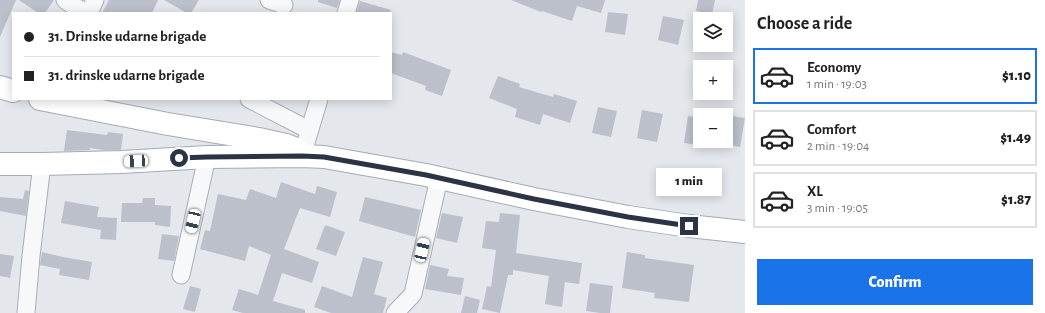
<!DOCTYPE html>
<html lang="en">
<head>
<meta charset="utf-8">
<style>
  :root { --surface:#fff; --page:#f2f2f2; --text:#222; --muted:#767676; --line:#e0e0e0; --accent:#1a73e8 }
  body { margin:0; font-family:"Alegreya Sans",sans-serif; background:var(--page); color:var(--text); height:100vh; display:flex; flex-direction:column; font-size:15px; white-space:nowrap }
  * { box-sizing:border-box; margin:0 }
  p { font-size:13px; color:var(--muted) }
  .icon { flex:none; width:22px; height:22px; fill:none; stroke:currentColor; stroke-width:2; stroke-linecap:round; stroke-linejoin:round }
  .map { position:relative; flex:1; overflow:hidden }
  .details { display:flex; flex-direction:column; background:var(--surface); width:300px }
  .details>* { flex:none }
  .hud { position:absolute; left:12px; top:12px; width:380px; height:88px; border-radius:0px; box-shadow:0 2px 10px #0003; display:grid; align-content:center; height:88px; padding:0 12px; background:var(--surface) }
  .controls { position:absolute; left:693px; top:12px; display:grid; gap:8px }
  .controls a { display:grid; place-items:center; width:40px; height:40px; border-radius:0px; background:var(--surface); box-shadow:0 2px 10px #0003; font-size:20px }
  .end { position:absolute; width:18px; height:18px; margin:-9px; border:5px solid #2b3445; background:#fff; box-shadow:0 0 0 2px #fff }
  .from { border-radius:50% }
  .bubble { position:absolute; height:28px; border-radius:0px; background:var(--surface); box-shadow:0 2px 10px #0003; font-size:13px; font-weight:800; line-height:28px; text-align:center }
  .car { position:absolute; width:12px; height:24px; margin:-12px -6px; border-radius:5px; box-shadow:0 0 3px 1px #0007; background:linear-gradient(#fff 24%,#345 0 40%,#fff 0 76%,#345 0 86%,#fff 0) }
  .hud b { display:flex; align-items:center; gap:14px; height:38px; font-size:15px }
  .hud b+b { border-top:1px solid var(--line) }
  .hud i { width:10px; height:10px; background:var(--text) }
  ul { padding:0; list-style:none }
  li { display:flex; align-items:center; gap:12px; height:56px; margin:0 8px 6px; padding:0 4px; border:2px solid var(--line); border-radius:0px }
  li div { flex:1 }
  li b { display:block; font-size:15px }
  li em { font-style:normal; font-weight:800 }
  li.active { border-color:var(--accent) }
  li>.icon { width:36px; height:36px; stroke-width:1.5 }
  h2 { padding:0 12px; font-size:18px; line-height:48px }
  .action { display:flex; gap:8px; margin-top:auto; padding:8px 12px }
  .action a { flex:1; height:46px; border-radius:0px; background:var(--accent); color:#fff; font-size:16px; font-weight:800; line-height:46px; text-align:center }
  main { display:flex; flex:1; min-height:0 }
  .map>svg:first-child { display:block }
</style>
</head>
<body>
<main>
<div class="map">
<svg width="745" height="313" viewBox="0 0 745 313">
  <rect width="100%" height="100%" fill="#e4e7ec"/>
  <!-- building -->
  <g fill="#bbc0ca">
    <path d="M0 0H16L0 37Z"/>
    <path d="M19 0H54L45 13H38Z"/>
    <path d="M109 0H158L152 13H102Z"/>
    <path d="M164 0H199L191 13H187Z"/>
    <path d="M318 0H340L337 8 318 2Z"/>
    <path d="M511 0H605L601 13 577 6 572 21 542 11 541 12Z"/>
    <path d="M698 0H715L712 14 696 11Z"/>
    <path d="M360 1 391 10 390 13H356Z"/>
    <path d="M608 12 628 14 625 35 605 32Z"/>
    <path d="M663 16 684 20 678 45 658 40Z"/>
    <path d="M391 52 402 55 403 52 451 70 442 96 425 90 426 86 391 73Z"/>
    <path d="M498 76 520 84 519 87 553 97 554 94 577 101 570 123 543 114 540 125 515 117 517 109 489 98Z"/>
    <path d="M598 107 617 111 611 137 592 133Z"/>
    <path d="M642 110 663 114 657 142 637 138Z"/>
    <path d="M726 115 745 118 740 147 726 144Z"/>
    <path d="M688 116 700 118V145L684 143Z"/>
    <path d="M67 130 107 135 108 132 123 134 121 150H103L90 148V150L64 151Z"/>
    <path d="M281 182 315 194 317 186 337 192 330 217 300 208 284 249 319 262 312 283 282 273 273 301 305 310V313H243L232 310 239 289 258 295 271 255 249 246 245 261 200 249 205 230 210 231 218 194 246 200 250 189 276 198Z"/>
    <path d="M25 190 29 191 26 216 0 211V197L23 199Z"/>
    <path d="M365 197 421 210 415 237 359 221Z"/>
    <path d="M143 198H155V205L171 206 170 227 155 225V222H121L122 203H142Z"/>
    <path d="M65 201 99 207 97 217 117 218 116 240 100 239 101 230 61 223Z"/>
    <path d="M442 213 463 217 457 243 436 238Z"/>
    <path d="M500 213 520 215 516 253 582 263 579 284 565 282 562 307 545 304 549 276 513 270V275H508L500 313 482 309 487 286 491 287 496 250 482 248 486 221 499 222Z"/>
    <path d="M325 225 345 232 336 256 316 249Z"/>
    <path d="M162 234 179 236 174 261 158 259Z"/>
    <path d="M42 252 63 257 92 262 89 280 59 275 60 269 40 265Z"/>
    <path d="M627 252 645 255V258L694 265 689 302 654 298 655 293 622 288Z"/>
    <path d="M0 254 14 256 10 278 0 276Z"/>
    <path d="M363 257 383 262 374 294 387 298 383 313H331L314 307 322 286 352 297Z"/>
    <path d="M430 265 449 269 447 276 464 278 461 295 425 289Z"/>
    <path d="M590 283 613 286 610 313H600L586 311Z"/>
    <path d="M190 286 201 289 195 312 183 309Z"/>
    <path d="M465 296 480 300 477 313H461Z"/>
  </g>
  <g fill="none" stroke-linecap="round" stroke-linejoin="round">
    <!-- minor casing -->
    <g stroke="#a9aeb7" stroke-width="19">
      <g id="minor">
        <path d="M65 0 85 13"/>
        <path d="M269 0 284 5"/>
        <path d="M89 13 95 0"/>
        <path d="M346 13 350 0"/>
        <path d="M249 99 309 130"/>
        <path d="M302 156 319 99"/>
        <path d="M181 275 207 157"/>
        <path d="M26 313 31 256 42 164"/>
        <path d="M395 313 413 294 439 178"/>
      </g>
    </g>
    <!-- major casing -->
    <g stroke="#a3abb8" stroke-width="24">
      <g id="major">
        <path d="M0 87 13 91"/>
        <path d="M40 99 168 124 259 139 286 145 296 149"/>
        <path d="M0 164H42L122 162 207 157 302 156 324 157 426 175 534 199 628 217 689 226 745 232"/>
      </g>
    </g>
    <!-- minor -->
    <use href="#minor" stroke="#f7f8fa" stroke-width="17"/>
    <!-- major -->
    <use href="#major" stroke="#fff" stroke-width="22"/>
  </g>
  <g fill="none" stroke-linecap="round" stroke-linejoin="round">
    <!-- route -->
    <path stroke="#2b3445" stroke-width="5" d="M179 158 207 157 302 156 324 157 426 175 534 199 628 217 689 226"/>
  </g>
</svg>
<div class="controls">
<a><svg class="icon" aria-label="layers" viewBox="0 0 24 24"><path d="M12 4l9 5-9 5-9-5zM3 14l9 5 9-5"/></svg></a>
<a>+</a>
<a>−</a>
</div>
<i class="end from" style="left:179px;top:158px"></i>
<i class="end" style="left:689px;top:226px"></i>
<div class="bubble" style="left:656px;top:168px;width:66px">1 min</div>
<i class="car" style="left:136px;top:161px;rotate:267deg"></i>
<i class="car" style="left:193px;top:221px;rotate:193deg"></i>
<i class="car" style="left:422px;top:250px;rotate:13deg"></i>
<div class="hud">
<b><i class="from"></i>31. Drinske udarne brigade</b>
<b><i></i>31. drinske udarne brigade</b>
</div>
</div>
<section class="details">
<h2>Choose a ride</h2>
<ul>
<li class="active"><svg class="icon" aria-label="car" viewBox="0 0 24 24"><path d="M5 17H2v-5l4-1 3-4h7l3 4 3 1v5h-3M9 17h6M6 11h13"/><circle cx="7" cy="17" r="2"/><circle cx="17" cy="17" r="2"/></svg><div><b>Economy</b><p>1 min · 19:03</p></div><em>$1.10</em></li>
<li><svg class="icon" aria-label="car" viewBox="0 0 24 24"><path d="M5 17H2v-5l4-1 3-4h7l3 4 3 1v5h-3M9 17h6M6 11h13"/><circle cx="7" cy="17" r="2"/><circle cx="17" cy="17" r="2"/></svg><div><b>Comfort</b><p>2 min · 19:04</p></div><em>$1.49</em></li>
<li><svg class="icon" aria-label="car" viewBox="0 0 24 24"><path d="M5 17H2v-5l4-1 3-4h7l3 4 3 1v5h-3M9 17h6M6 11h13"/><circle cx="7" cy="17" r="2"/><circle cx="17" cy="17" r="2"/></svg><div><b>XL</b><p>3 min · 19:05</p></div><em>$1.87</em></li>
</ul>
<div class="action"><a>Confirm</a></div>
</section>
</main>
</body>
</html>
